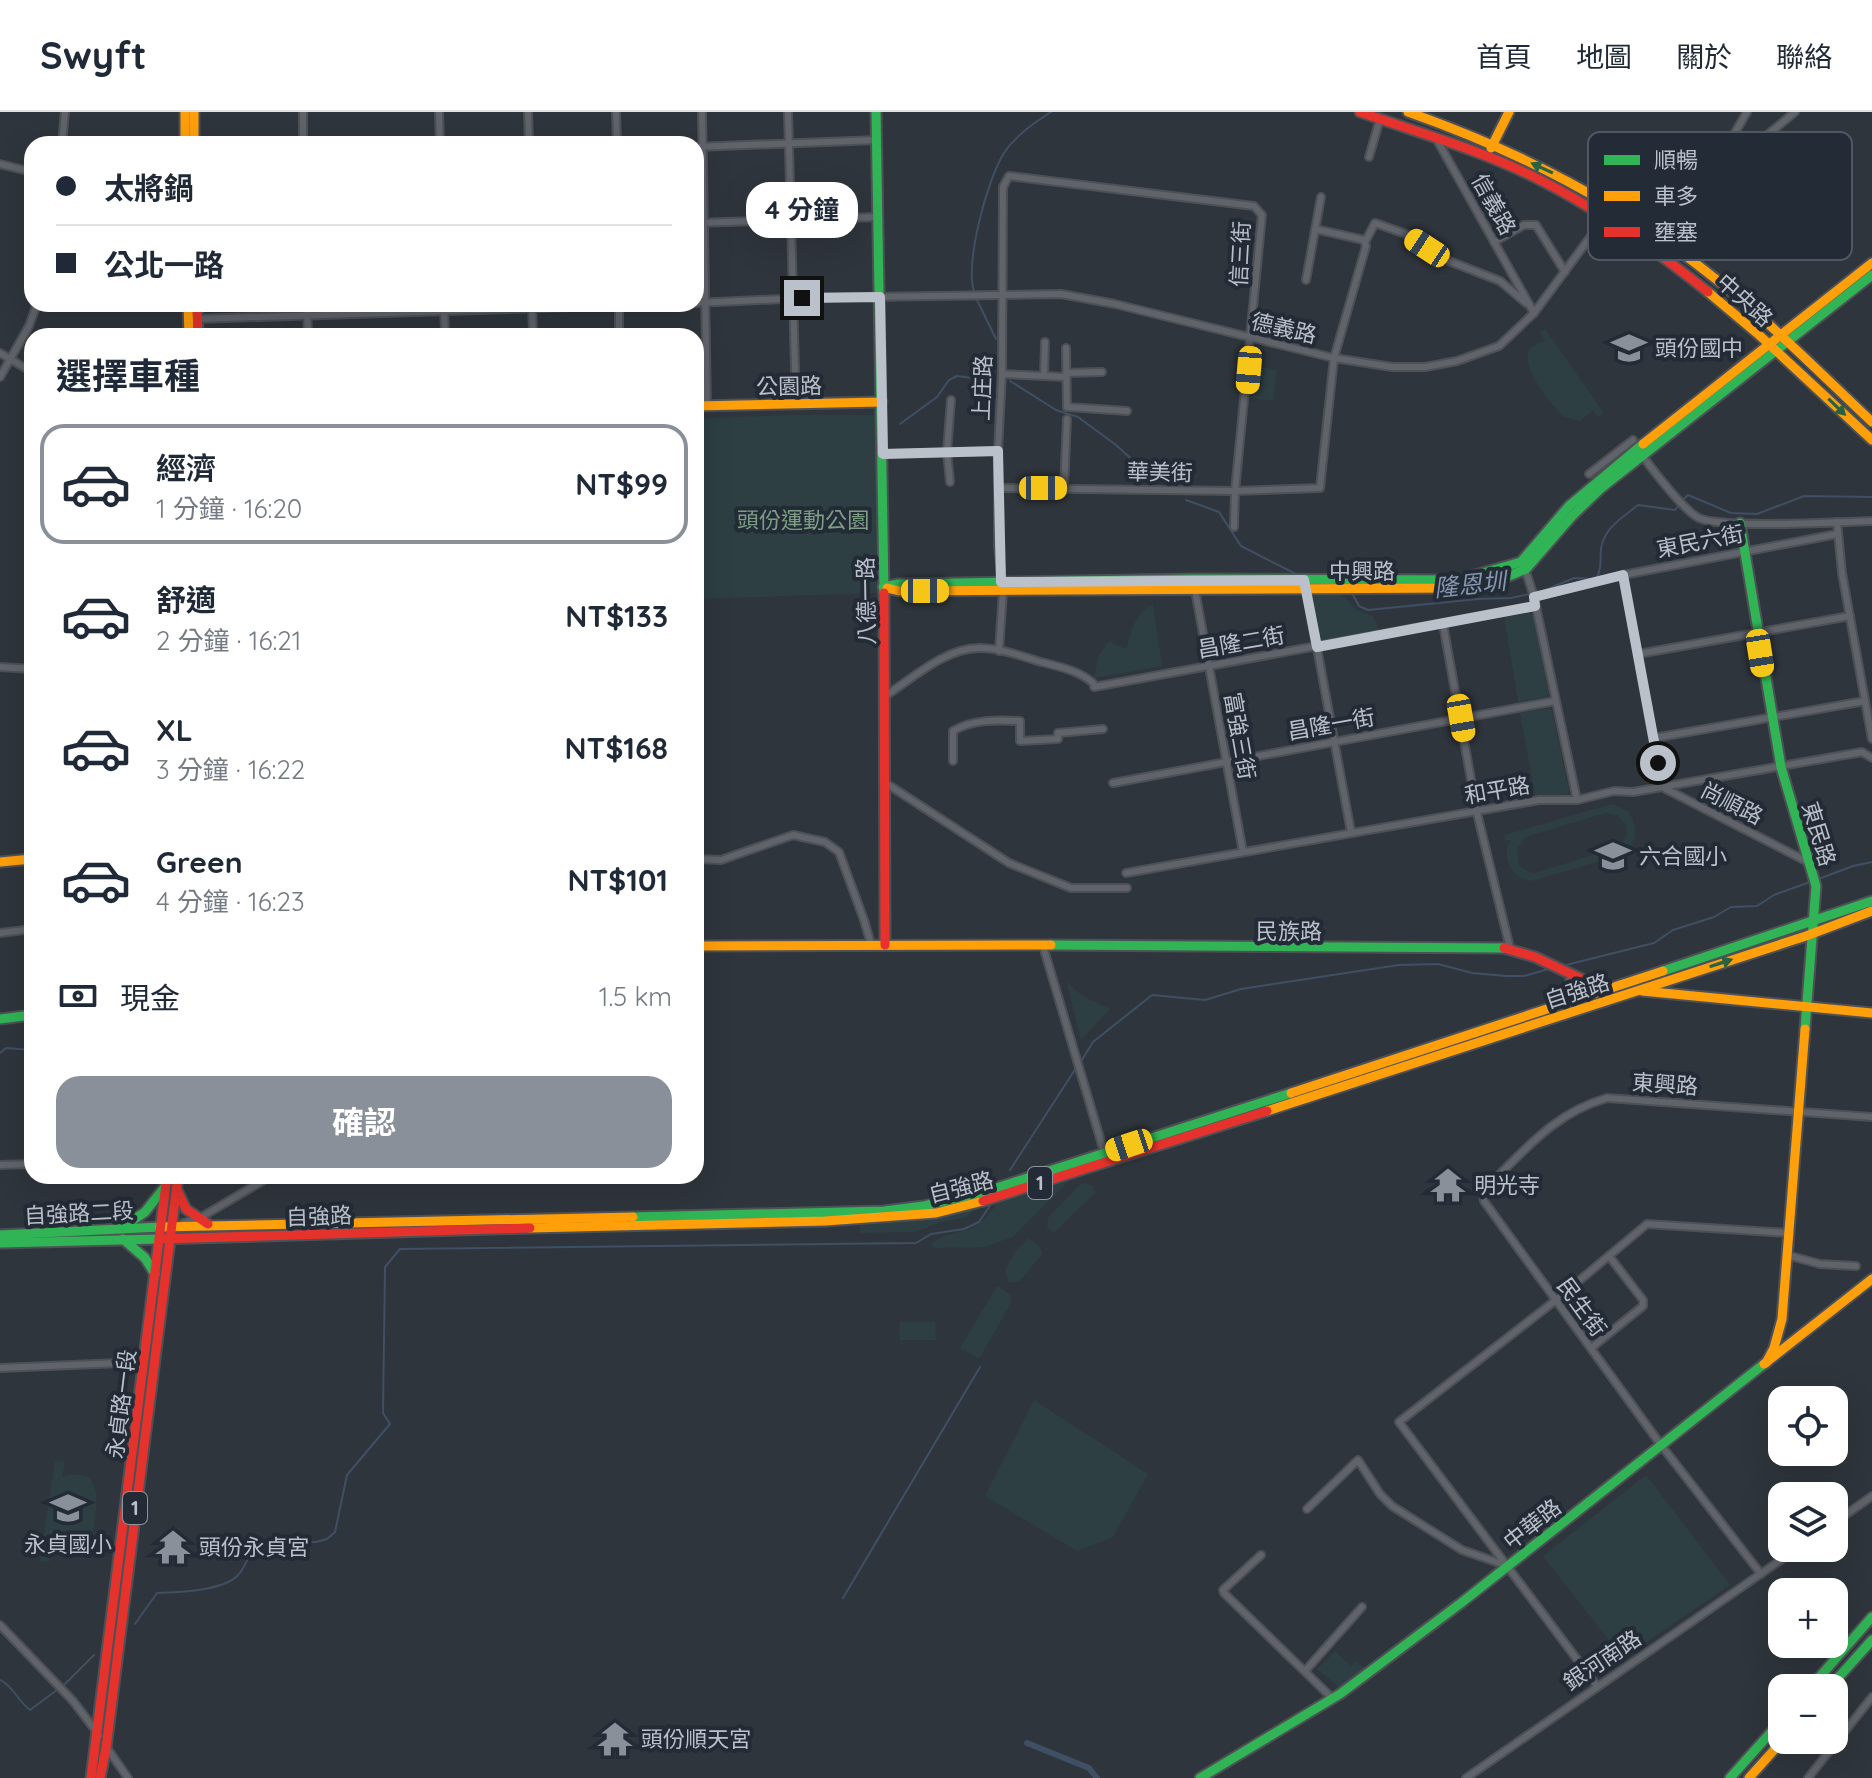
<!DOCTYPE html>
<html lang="zh-TW">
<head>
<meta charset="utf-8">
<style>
  :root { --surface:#fff; --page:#f6f6f7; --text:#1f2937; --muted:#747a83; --line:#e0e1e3; --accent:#8a9099 }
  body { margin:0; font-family:Quicksand,"Noto Sans TC",sans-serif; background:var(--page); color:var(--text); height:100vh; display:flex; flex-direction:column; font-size:30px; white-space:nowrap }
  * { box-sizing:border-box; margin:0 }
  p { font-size:26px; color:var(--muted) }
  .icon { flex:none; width:44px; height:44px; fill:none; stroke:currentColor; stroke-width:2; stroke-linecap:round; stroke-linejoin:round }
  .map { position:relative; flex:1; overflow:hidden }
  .details { position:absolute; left:24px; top:216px; width:680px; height:856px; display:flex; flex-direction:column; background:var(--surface); border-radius:24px; box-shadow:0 8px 32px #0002 }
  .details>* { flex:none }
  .hud { position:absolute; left:24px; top:24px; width:680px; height:176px; border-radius:24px; box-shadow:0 8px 32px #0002; display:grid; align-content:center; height:176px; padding:0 32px; background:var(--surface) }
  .tools { position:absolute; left:1768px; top:1274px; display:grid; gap:16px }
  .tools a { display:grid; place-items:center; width:80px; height:80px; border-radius:16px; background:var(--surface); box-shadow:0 8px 32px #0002; font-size:40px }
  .end { position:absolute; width:36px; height:36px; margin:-18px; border:10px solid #bbc1cb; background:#111; box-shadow:0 0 0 4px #111 }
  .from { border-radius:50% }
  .bubble { position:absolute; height:56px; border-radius:24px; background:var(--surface); box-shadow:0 8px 32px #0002; font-size:26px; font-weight:700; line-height:56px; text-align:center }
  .car { position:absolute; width:24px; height:48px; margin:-24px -12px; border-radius:10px; box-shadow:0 0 6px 2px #0007; background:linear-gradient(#f5c518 24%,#345 0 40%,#f5c518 0 76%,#345 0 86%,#f5c518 0) }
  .hud b { display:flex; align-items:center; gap:28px; height:76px; font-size:30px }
  .hud b+b { border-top:2px solid var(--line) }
  .hud i { width:20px; height:20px; background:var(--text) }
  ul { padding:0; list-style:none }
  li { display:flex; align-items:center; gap:24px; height:120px; margin:0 16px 12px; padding:0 16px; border:4px solid transparent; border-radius:24px }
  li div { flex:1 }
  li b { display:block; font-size:30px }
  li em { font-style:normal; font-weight:700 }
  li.active { border-color:var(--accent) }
  li>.icon { width:72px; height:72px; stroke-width:1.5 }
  h2 { padding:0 32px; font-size:36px; line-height:96px }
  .pay { display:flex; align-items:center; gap:20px; height:88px; padding:0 32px; font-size:30px }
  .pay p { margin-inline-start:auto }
  .button { display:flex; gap:16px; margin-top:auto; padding:16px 32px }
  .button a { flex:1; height:92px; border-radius:24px; background:var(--accent); color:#fff; font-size:32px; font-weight:700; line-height:92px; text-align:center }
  header { display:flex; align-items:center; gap:48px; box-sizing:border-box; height:112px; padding:0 40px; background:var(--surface); border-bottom:2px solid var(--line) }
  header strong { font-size:38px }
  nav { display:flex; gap:44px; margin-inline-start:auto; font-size:28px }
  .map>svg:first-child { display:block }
</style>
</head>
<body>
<header>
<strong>Swyft</strong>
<nav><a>首頁</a><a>地圖</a><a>關於</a><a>聯絡</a></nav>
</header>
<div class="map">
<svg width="1872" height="1666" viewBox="0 0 1872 1666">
  <rect width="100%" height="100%" fill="#2f353c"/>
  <!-- green -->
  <g fill="#2d3f42" fill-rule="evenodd">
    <path d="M1545 217 1604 301 1598 305 1593 298 1580 309 1564 305C1549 290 1503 236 1545 230L1540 221Z"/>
    <path d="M1255 254 1277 258 1273 289 1251 286Z"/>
    <path d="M785 303H878V481L696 487V307Z"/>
    <path d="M1338 481 1346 486 1355 497 1373 504 1379 518 1321 528 1312 482Z"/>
    <path d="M1153 492 1162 554 1094 566 1099 543 1109 529 1126 537C1134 516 1132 505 1153 492Z"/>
    <path d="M1529 500 1534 504 1549 582 1546 585 1518 590 1504 504Z"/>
    <path d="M1549 596 1552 598 1569 679 1567 683H1535L1520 601Z"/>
    <path d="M1612 692 1628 699C1639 715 1637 731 1623 743L1531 769C1511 765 1501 747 1510 728L1505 729 1504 723ZM1606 701 1617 703 1626 713 1627 724 1621 734 1535 761 1528 760 1519 754 1517 738 1525 725Z"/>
    <path d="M1066 867C1075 883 1094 889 1110 897L1081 928Z"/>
    <path d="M1070 1068 1013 1125 984 1135 933 1136 932 1131C961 1111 972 1130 996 1092Z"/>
    <path d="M1085 1071 1093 1074 1095 1081 1055 1120H1052L1047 1114 1048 1106 1079 1073Z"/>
    <path d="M975 1095 967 1105 938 1111 916 1120 860 1121V1113L910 1109Z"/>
    <path d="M1029 1126 1040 1135 1042 1142 1019 1170H1009L1005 1158 1015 1140Z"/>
    <path d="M997 1174 1010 1182 1011 1191 979 1247 960 1236Z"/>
    <path d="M899 1210H935L936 1228H900Z"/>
    <path d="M1034 1288 1148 1362 1113 1425 1077 1439 985 1384Z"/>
    <path d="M55 1349 65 1350 62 1365C112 1350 94 1408 90 1435 80 1450 64 1449 51 1437L49 1450 40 1449Z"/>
    <path d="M1646 1363 1730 1473 1623 1546 1543 1444Z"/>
    <path d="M1335 1539 1351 1554 1356 1549 1364 1556 1339 1575 1317 1557Z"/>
  </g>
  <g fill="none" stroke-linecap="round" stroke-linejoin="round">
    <!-- stream -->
    <g stroke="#3f4f64" stroke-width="2">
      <path d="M974 180C965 150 987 68 1004 41 1015 24 1034 11 1051 0"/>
      <path d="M976 186 996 227"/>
      <path d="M1010 269 1056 298 1078 305 1116 333 1152 366"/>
      <path d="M900 312 937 285 949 268 957 264 972 266"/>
      <path d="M1186 388 1219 400 1241 434 1298 463"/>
      <path d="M1683 388 1688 383 1731 401 1757 402 1804 384 1872 385"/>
      <path d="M1352 481 1359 494 1368 498 1478 487 1511 486 1543 479 1574 466 1596 467C1602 457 1600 447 1601 436 1605 415 1622 406 1638 393L1675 398 1679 393"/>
      <path d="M1816 768 1853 754 1872 750"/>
      <path d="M1562 854 1654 831 1673 818 1714 805 1731 795 1757 794 1774 783 1810 770"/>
      <path d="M0 941 6 936 32 938"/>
      <path d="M1080 951 1093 930 1152 883 1205 888 1241 877 1399 853 1438 852 1472 861 1506 864H1524L1552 856"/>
      <path d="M1010 1058 1076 956"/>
      <path d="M843 1486 980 1255"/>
      <path d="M135 1512 157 1481C178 1480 224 1479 238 1463 245 1456 249 1443 254 1434L278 1430H316L327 1427 335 1420 347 1363 390 1312 383 1301 385 1155 400 1137 916 1131 931 1122 964 1117 979 1110 991 1092"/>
      <path d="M0 1568C13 1574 18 1589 30 1598L65 1572 94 1543"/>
    </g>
    <!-- canal -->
    <path stroke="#3f4f64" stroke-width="6" d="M1027 1631 1089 1656 1097 1666"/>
    <!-- street casing -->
    <g stroke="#4d5156" stroke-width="10">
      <g id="street">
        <path d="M303 0V32"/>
        <path d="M439 0 440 32"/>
        <path d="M528 0 529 32"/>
        <path d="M616 0 617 32"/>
        <path d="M702 0 707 294"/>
        <path d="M788 0 796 292"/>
        <path d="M1437 28 1534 201"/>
        <path d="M62 32 65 0"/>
        <path d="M696 35 877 28"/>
        <path d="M1369 45 1380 7"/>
        <path d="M0 52 32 60"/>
        <path d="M1738 93 1709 71 1711 62 1747 0"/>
        <path d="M696 111 878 105"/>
        <path d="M1665 129 1709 71 1795 0"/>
        <path d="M1365 130 1375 111 1406 122 1449 149 1500 169 1526 191"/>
        <path d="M1494 130 1524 113H1536L1565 160"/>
        <path d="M1306 168 1321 85"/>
        <path d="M696 191 802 186 1061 182 1115 192 1334 246 1392 255H1425L1457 249 1499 234 1534 201 1605 105 1611 92"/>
        <path d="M307 192 308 224"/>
        <path d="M444 192 445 224"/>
        <path d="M532 192 533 224"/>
        <path d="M197 207 666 192"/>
        <path d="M619 224V192"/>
        <path d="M1066 236 1067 295 1127 299"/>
        <path d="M0 241 32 260"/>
        <path d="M1066 261 1102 260"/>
        <path d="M1002 262 1066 265"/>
        <path d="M1044 264 1045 230"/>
        <path d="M0 265 29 214 37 192"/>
        <path d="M883 342 998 339"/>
        <path d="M1641 342C1652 357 1684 399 1699 406 1722 417 1840 410 1872 409"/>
        <path d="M1589 362 1633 328"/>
        <path d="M950 370 947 340 951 288"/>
        <path d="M1000 376 1235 379 1320 376 1334 246 1366 134 1364 128 1315 117"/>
        <path d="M1064 376 1067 307"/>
        <path d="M1837 410 1842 461 1872 627"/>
        <path d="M1527 463 1534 485"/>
        <path d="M1623 463 1662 675"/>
        <path d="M1193 467 1243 740"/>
        <path d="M1306 476 1351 720"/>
        <path d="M1443 512 1477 701 1510 836"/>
        <path d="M999 539 1003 479 998 433V339L1002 262 1003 75 1009 64 1254 94 1262 103 1235 379 1234 415"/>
        <path d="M1638 542 1850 504"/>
        <path d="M0 555 32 557"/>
        <path d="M1094 575 1535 494"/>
        <path d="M885 584C912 567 945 536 979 536 1000 536 1021 544 1041 550 1060 555 1078 558 1093 571"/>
        <path d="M1654 626 1865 589"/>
        <path d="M953 649V619C973 607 997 608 1020 609V629L1058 627V621L1103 617"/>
        <path d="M884 670 1009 751 1071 776H1127"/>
        <path d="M1113 671 1555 589"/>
        <path d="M1662 675 1808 750"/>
        <path d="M1577 688 1534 485 1623 463 1837 422"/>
        <path d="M696 747 721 748 793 723 825 730 839 740 864 808 871 832"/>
        <path d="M1126 761 1539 688H1577L1614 679 1633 680 1862 640 1872 646"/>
        <path d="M0 821 32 817"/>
        <path d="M1043 834 1105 1043"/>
        <path d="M1559 894 1571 864"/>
        <path d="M0 1053 32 1052"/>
        <path d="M183 1111 198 1107 271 1064"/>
        <path d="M1787 1143 1820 1152 1856 1154"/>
        <path d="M1591 1236 1643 1194V1188L1609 1144"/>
        <path d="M0 1256 144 1250"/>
        <path d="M1307 1397 1358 1348 1380 1382 1392 1394 1462 1438 1508 1454"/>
        <path d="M1834 1411 1872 1384"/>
        <path d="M1261 1443 1223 1478 1224 1481 1333 1587"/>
        <path d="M1761 1462 1661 1333 1484 1089 1483 1081 1487 1075C1525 1038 1554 1001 1607 986L1872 1005"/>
        <path d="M0 1513 73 1589 99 1623"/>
        <path d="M1305 1559 1362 1495"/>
        <path d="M1597 1574 1399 1310 1556 1188 1647 1112 1788 1121"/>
        <path d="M107 1636 128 1666"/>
        <path d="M1466 1666 1798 1436"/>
        <path d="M1808 1666 1872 1585"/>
      </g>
    </g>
    <!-- fast casing -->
    <g stroke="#4d5156" stroke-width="13">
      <g id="fast">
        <path d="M876 0 884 481"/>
        <path d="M1740 411 1781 655 1816 774 1805 917"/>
        <path d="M1504 466 1526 457 1572 404 1600 377 1872 163"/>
        <path d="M883 475 899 472 1193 467 1458 468 1521 450 1569 394 1643 332"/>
        <path d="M1051 833 1504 836"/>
        <path d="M1663 859 1872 789"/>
        <path d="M0 907 32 903"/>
        <path d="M633 1105 884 1099 924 1094 987 1079 1291 981"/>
        <path d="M120 1117 145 1100 164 1076"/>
        <path d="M0 1123 160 1115"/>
        <path d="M123 1127 145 1146 155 1162"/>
        <path d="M0 1131 159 1127"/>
        <path d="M1810 1576 1872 1505"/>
        <path d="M1829 1576 1872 1528"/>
        <path d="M1200 1666 1340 1582 1461 1491 1764 1252"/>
        <path d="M1730 1666 1782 1608"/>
      </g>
    </g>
    <!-- slow casing -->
    <g stroke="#4d5156" stroke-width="13">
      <g id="slow">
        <path d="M185 0V32"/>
        <path d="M194 0V32"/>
        <path d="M1408 0C1513 37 1611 86 1699 154 1761 201 1816 257 1872 310"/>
        <path d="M1491 36 1509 0"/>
        <path d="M1708 180 1758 222 1872 328"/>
        <path d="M188 192 189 224"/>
        <path d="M696 294 882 290"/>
        <path d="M1643 332 1872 151"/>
        <path d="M887 476 899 479 1459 476 1504 466"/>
        <path d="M0 750 32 747"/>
        <path d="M696 834 1051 833"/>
        <path d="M1642 879 1872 901"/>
        <path d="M1291 981 1663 859"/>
        <path d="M1267 999 1806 824 1872 799"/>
        <path d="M160 1115 633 1105"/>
        <path d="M530 1116 825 1109 936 1101 983 1089"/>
        <path d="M1766 1251 1774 1236 1782 1207 1805 917"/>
        <path d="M1764 1252 1872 1167"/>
        <path d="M1749 1666 1783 1628"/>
      </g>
    </g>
    <!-- jam casing -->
    <g stroke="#4d5156" stroke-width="13">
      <g id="jam">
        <path d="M1360 0C1416 20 1474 36 1528 62 1593 93 1652 135 1708 180"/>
        <path d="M197 192 198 224"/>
        <path d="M884 481 885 833"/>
        <path d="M1504 836 1535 845 1607 879"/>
        <path d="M177 1078 186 1097 208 1112"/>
        <path d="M983 1089 1267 999"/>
        <path d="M159 1127 530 1116"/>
        <path d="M91 1666 167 1064"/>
        <path d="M100 1666 106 1636 178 1064"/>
      </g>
    </g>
    <!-- street -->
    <use href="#street" stroke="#60636a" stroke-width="6"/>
    <!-- fast -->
    <use href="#fast" stroke="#30b455" stroke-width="9"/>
    <!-- slow -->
    <use href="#slow" stroke="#ff9f0a" stroke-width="9"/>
    <!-- jam -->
    <use href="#jam" stroke="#e5322d" stroke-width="9"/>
  </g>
  <!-- one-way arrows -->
  <defs><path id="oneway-solid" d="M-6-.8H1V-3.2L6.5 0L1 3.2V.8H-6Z" transform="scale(2)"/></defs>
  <g fill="#286242">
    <use href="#oneway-solid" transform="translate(1542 56) rotate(-155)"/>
    <use href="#oneway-solid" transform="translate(1837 295) rotate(44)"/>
    <use href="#oneway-solid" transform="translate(1721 851) rotate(-18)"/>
  </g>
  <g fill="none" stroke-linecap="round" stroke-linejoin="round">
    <!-- route -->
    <path stroke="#bbc1cb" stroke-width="10" d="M802 186 880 185 883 342 998 339 1001 470 1304 468 1317 535 1535 494 1534 485 1623 463 1658 651"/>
  </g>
  <!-- icons -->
  <defs>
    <g id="school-bare" transform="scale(2.76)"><path d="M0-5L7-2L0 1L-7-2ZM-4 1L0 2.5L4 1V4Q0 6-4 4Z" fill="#8a9099" stroke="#232b36" stroke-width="2.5" paint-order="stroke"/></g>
    <g id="temple-bare" transform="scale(2.76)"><path d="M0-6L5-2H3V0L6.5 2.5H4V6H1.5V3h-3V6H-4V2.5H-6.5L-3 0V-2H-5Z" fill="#8a9099" stroke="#232b36" stroke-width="2.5" paint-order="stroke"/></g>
  </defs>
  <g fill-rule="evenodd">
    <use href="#school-bare" x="1629" y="236"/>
    <use href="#school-bare" x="1613" y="744"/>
    <use href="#temple-bare" x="1448" y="1073"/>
    <use href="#school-bare" x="68" y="1396"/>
    <use href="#temple-bare" x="173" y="1435"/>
    <use href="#temple-bare" x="615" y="1627"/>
  </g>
  <g text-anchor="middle" stroke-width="8" stroke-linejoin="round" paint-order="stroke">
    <!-- shield labels -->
    <g fill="#232b36" stroke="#8d949e" stroke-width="2">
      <rect x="1028" y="1055" width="24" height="32" rx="6"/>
      <rect x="123" y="1380" width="24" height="32" rx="6"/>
    </g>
    <g font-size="20" font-weight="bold" fill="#bbc1cb">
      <text x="1040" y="1078">1</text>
      <text x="135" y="1403">1</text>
    </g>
    <!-- street labels -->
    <g font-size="22" fill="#bbc1cb" stroke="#232b36">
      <text transform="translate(1494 92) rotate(61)" y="8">信義路</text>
      <text transform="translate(1240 142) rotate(-87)" y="8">信三街</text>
      <text transform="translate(1745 188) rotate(42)" y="8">中央路</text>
      <text transform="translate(1284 216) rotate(13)" y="8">德義路</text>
      <text transform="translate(789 274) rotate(-1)" y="8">公園路</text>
      <text transform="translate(982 276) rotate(-88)" y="8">上庄路</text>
      <text transform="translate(1160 360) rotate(1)" y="8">華美街</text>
      <text transform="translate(1700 429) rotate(-11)" y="8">東民六街</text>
      <text x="1362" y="467">中興路</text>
      <text transform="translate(866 489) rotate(-91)" y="8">八德一路</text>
      <text transform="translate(1241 530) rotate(-10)" y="8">昌隆二街</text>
      <text transform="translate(1331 612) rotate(-10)" y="8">昌隆一街</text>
      <text transform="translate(1240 624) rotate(80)" y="8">富強三街</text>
      <text transform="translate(1497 678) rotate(-10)" y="8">和平路</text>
      <text transform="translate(1732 691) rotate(27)" y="8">尚順路</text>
      <text transform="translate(1819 722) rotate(73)" y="8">東民路</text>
      <text x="1289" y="827">民族路</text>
      <text transform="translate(1577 879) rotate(-18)" y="8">自強路</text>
      <text transform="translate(1665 972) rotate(4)" y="8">東興路</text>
      <text transform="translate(961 1075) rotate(-14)" y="8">自強路</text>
      <text transform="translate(79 1101) rotate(-3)" y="8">自強路二段</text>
      <text transform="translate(319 1104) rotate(-2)" y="8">自強路</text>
      <text transform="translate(1582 1195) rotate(54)" y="8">民生街</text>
      <text transform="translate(121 1292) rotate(-83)" y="8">永貞路一段</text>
      <text transform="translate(1532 1412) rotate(-38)" y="8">中華路</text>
      <text transform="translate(1602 1548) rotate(-34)" y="8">銀河南路</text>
    </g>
    <!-- poi labels -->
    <g font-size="22" fill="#bbc1cb" stroke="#232b36" text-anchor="start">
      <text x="1655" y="244">頭份國中</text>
      <text x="1639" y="752">六合國小</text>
      <text x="1474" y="1081">明光寺</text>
      <text x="68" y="1440" text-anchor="middle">永貞國小</text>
      <text x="199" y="1443">頭份永貞宮</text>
      <text x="641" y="1635">頭份順天宮</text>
    </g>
    <!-- park labels -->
    <g font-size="22" fill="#7c9e84" stroke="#232b36">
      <text x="803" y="416">頭份運動公園</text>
    </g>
    <!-- water labels -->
    <g font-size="24" font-style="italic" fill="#8698af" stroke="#232b36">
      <text transform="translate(1470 473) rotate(-6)" y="8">隆恩圳</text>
    </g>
  </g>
  <!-- legend -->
  <rect x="1588" y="20" width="264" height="128" rx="12" fill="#232b36" stroke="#515863" stroke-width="2"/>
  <rect x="1604" y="43" width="36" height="10" fill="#30b455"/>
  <rect x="1604" y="79" width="36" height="10" fill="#ff9f0a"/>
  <rect x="1604" y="115" width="36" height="10" fill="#e5322d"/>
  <g font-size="22" fill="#bbc1cb">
    <text x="1654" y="56">順暢</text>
    <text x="1654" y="92">車多</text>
    <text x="1654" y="128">壅塞</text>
  </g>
</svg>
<div class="tools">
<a><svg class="icon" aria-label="locate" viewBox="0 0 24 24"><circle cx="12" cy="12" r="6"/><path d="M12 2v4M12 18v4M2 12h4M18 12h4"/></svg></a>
<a><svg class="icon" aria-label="layers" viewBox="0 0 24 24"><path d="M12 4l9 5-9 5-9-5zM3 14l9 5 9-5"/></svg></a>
<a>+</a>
<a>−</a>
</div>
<i class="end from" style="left:1658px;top:651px"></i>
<i class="end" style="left:802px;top:186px"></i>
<div class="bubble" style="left:746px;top:70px;width:112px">4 分鐘</div>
<i class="car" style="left:1427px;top:136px;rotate:303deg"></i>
<i class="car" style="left:1249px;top:258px;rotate:185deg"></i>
<i class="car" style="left:1043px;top:376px;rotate:90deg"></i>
<i class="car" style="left:925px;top:479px;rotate:90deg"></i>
<i class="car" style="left:1760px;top:541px;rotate:171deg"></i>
<i class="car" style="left:1461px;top:606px;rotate:170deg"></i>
<i class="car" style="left:1129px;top:1033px;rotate:252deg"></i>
<div class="hud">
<b><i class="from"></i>太將鍋</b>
<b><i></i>公北一路</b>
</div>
<section class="details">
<h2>選擇車種</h2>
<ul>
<li class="active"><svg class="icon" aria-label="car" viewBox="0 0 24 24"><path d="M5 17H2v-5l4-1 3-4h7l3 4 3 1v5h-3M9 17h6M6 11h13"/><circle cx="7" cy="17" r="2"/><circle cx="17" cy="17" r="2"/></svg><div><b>經濟</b><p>1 分鐘 · 16:20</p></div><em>NT$99</em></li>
<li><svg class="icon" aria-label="car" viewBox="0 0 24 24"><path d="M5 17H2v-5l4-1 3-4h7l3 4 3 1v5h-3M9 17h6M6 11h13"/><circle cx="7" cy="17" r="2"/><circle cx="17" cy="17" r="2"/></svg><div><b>舒適</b><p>2 分鐘 · 16:21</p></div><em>NT$133</em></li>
<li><svg class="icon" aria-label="car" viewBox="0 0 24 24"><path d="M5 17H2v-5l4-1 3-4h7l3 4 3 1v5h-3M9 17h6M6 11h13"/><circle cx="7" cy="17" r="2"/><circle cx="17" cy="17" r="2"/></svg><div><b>XL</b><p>3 分鐘 · 16:22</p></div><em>NT$168</em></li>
<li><svg class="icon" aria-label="car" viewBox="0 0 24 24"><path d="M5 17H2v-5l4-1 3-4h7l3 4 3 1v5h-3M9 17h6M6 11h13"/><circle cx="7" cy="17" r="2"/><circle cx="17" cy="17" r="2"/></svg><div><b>Green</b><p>4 分鐘 · 16:23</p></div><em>NT$101</em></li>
</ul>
<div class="pay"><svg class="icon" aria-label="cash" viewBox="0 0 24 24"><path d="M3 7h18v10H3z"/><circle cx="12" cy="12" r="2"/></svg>現金<p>1.5 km</p></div>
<div class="button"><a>確認</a></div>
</section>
</div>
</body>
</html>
